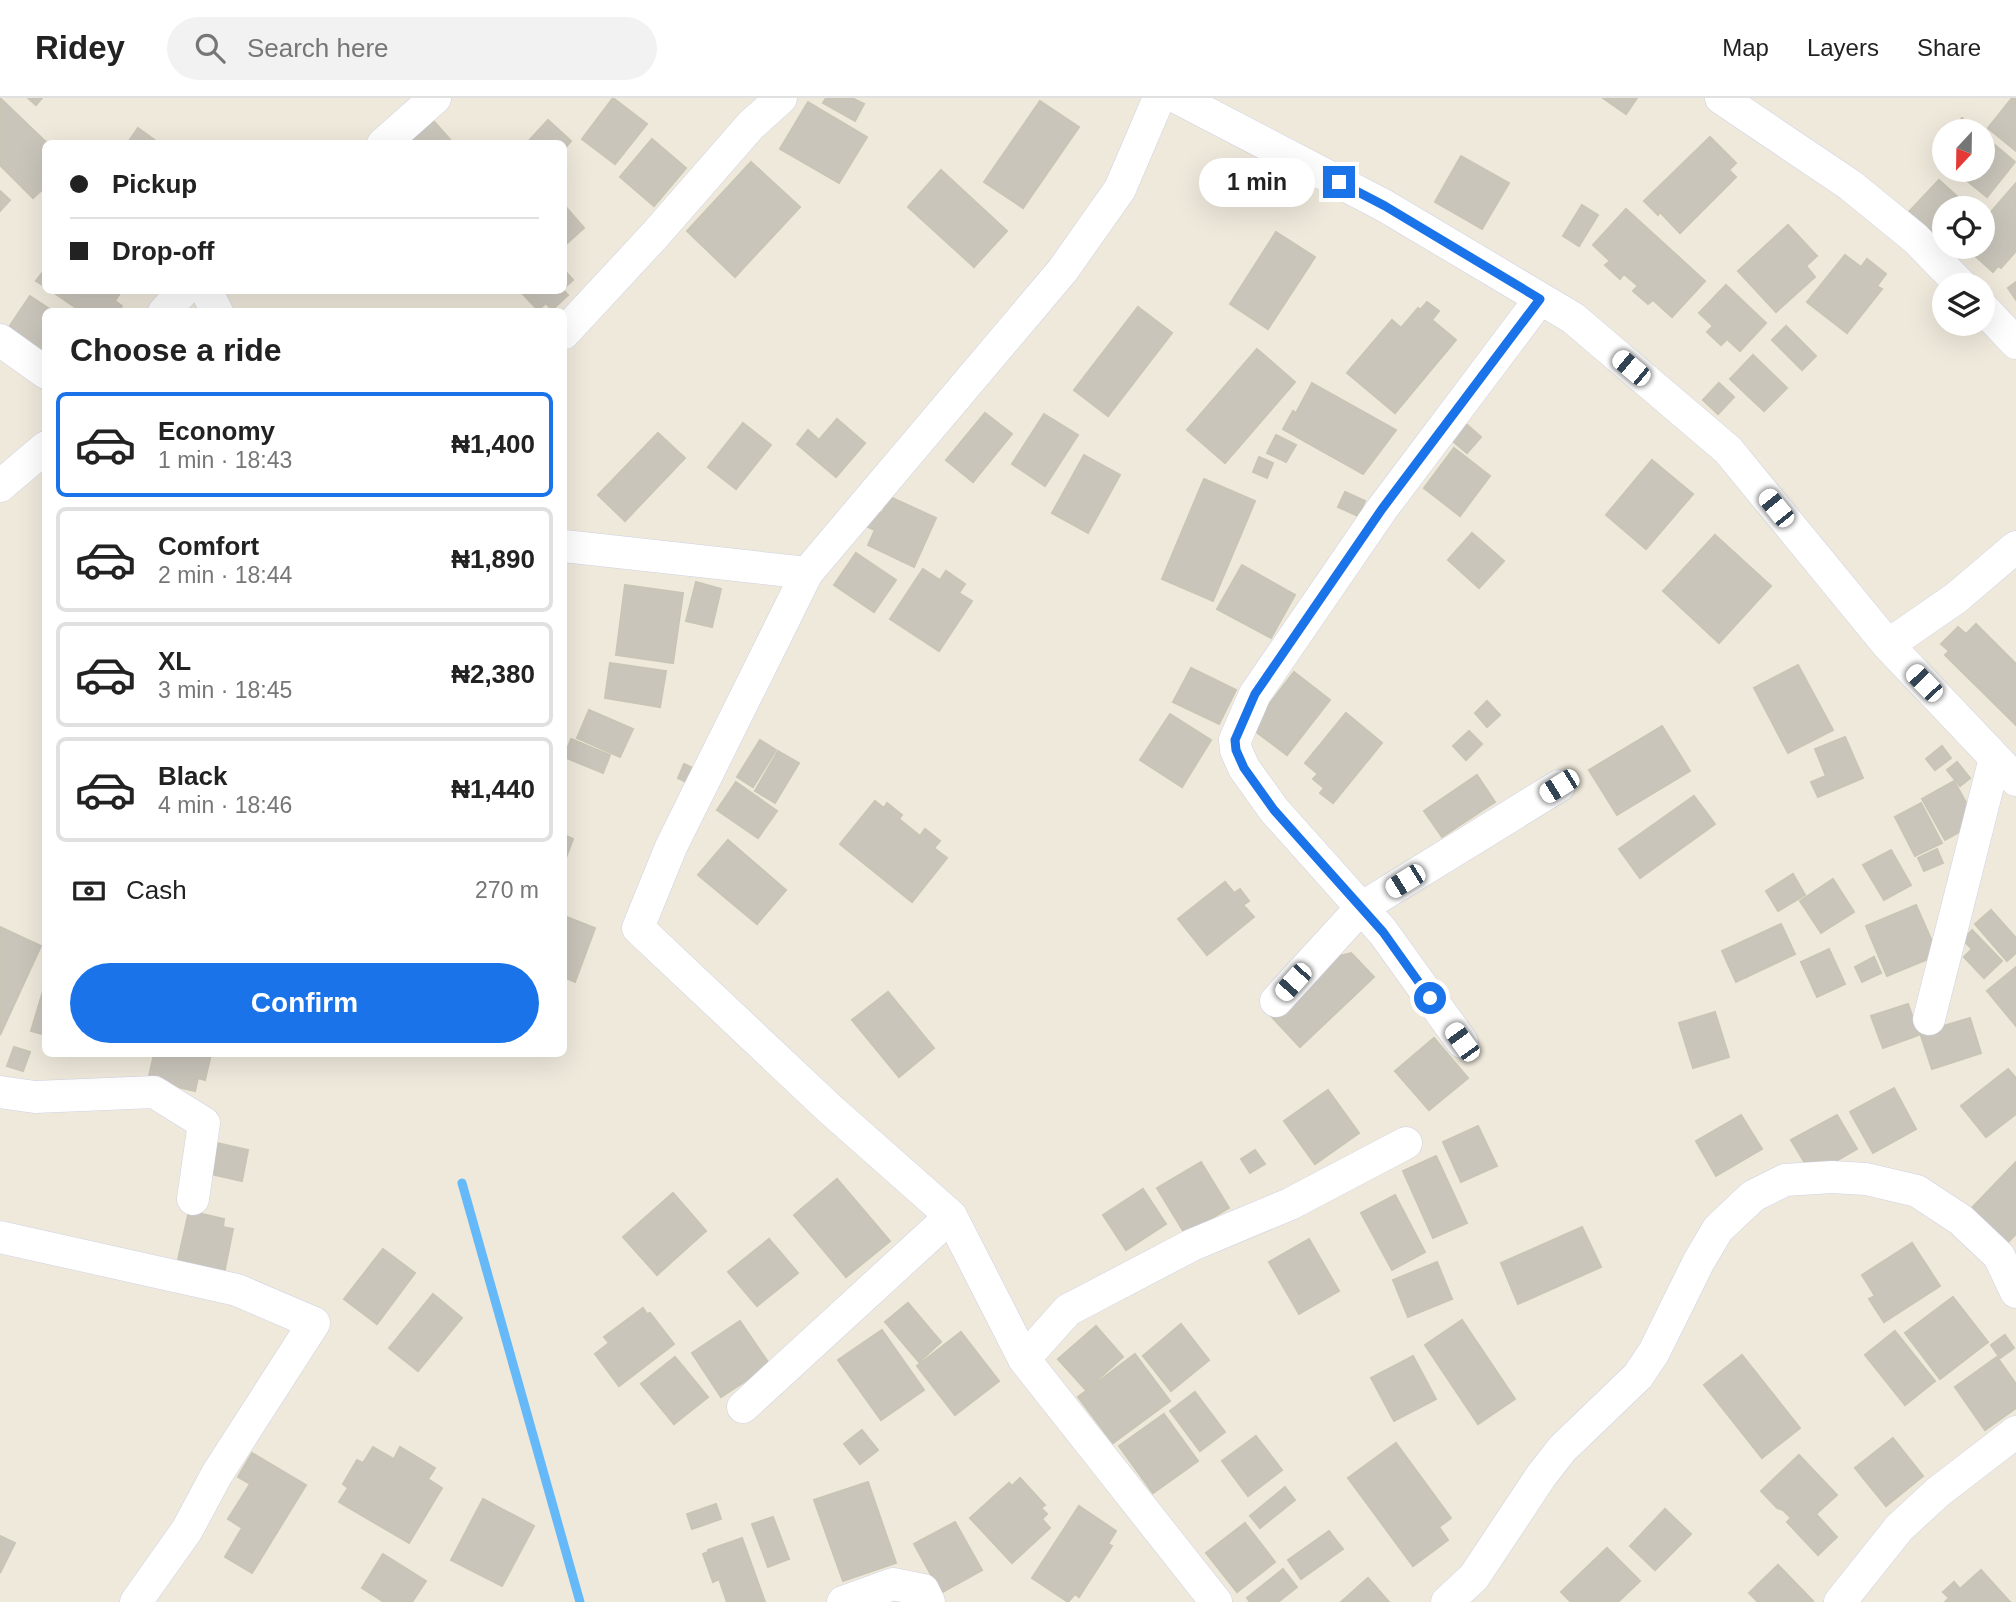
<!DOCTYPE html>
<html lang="en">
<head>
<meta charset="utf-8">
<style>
  :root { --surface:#fff; --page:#f2f2f2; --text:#222; --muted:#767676; --line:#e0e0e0; --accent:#1a73e8 }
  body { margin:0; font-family:Arial,sans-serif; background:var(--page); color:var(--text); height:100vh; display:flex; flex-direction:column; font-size:26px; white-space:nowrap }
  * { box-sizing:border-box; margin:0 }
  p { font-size:23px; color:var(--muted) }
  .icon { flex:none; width:38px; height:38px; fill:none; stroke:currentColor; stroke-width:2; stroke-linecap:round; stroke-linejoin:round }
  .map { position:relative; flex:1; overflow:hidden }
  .side { position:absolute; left:42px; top:210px; width:525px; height:749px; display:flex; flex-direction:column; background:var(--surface); border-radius:10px; box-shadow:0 7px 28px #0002 }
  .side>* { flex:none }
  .banner { position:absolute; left:42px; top:42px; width:525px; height:154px; border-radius:10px; box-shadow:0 7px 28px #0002; display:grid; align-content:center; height:154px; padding:0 28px; background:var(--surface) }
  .needle { width:46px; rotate:202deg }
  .tools { position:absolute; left:1932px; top:21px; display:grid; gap:14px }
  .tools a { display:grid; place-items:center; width:63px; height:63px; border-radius:50%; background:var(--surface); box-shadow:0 7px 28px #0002; font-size:35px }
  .end { position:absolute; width:32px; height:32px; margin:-16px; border:9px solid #1a73e8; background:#fff; box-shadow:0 0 0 4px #fff }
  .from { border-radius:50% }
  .bubble { position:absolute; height:49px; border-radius:24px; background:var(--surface); box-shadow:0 7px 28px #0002; font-size:23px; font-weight:700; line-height:49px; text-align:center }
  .car { position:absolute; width:21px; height:42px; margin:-21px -10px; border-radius:9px; box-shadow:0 0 5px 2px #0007; background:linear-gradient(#fff 24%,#345 0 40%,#fff 0 76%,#345 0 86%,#fff 0) }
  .banner b { display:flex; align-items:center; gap:24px; height:66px; font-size:26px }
  .banner b+b { border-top:2px solid var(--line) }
  .banner i { width:18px; height:18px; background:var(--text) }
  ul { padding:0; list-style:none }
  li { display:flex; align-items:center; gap:21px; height:105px; margin:0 14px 10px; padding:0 14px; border:4px solid var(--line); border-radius:10px }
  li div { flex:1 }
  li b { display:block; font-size:26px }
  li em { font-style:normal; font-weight:700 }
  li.current { border-color:var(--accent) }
  li>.icon { width:63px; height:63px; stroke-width:1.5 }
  h2 { padding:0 28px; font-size:32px; line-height:84px }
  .pay { display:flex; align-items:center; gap:18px; height:77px; padding:0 28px; font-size:26px }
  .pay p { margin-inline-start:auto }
  .cta { display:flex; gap:14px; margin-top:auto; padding:14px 28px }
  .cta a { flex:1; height:80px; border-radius:42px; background:var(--accent); color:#fff; font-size:28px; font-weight:700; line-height:80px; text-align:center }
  header { display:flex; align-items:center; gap:42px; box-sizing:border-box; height:98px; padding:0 35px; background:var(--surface); border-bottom:2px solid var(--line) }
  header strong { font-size:33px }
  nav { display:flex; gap:38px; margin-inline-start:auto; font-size:24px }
  .search { width:490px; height:63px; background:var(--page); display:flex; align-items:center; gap:18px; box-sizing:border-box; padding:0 24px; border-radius:38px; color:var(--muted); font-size:26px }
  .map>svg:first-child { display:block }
</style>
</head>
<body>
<header>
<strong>Ridey</strong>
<div class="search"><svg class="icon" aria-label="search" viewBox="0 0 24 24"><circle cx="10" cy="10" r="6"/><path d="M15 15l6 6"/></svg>Search here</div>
<nav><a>Map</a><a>Layers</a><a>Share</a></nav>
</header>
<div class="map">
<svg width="2016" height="1504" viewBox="0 0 2016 1504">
  <rect width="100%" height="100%" fill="#eee9db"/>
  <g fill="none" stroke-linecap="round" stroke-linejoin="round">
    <!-- stream -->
    <path stroke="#66b9f8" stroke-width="9" d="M462 1085 580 1504"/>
  </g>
  <!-- building -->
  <g fill="#c9c5bb" stroke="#c9c5b5" stroke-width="2">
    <path d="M0 0 48 46H46V88L33 100 0 67Z"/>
    <path d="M28 0H42L36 7Z"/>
    <path d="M613 0 647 26 615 66 582 41Z"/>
    <path d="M826 0H852L864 6 855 23 823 5Z"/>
    <path d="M1603 0H1637L1626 16Z"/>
    <path d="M2012 0H2016V53L1988 30Z"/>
    <path d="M1040 3 1079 29 1023 110 984 84Z"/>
    <path d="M808 4 867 39 839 85 780 51Z"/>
    <path d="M430 19 454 46H407Z"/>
    <path d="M1962 20 1978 33H1952Z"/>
    <path d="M548 22 571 43 564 51V46H526Z"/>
    <path d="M138 30 160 46H127Z"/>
    <path d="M1983 37 2015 64 1987 99 1954 72H1983Z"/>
    <path d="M1710 39 1736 65 1729 72 1736 79 1680 135 1660 114 1658 117 1644 103Z"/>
    <path d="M652 41 686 70 654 108 620 79Z"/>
    <path d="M1944 42V64L1934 55Z"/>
    <path d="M1461 58 1509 85 1482 131 1435 104Z"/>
    <path d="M751 64 800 109 735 179 687 133Z"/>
    <path d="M941 72 1007 133 974 169 908 109Z"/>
    <path d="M1939 82 1970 110H1944V149L1906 117Z"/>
    <path d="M2016 85V153L2001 170 1998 168 1993 174 1972 155 1977 149H1983V123Z"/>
    <path d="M0 93 10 102 0 113Z"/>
    <path d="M564 107 584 130 564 148Z"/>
    <path d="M1582 107 1598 117 1579 148 1563 138Z"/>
    <path d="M1626 111 1705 183 1672 219 1653 202 1648 206 1633 193 1638 188 1624 176 1620 181 1605 167 1610 163 1593 147Z"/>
    <path d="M1788 127 1817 158 1806 168 1815 179 1776 214 1738 173Z"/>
    <path d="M1276 134 1315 159 1268 231 1230 206Z"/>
    <path d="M1845 157 1861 169 1867 161 1886 176 1877 188 1882 191 1847 235 1807 204Z"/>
    <path d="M46 170V189L36 183Z"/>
    <path d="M564 172 573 182 564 190Z"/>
    <path d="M2016 184V202L2008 190Z"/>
    <path d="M1726 187 1766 225 1740 253 1727 241 1721 247 1707 234 1713 228 1699 215Z"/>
    <path d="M50 192H122L115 203 122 208 118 214H82Z"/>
    <path d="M519 192H563L568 197 552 212 546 205 538 212Z"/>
    <path d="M30 198 54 214H46V266L3 238Z"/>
    <path d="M1427 204 1439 213 1432 222 1456 242 1395 315 1347 275 1392 222 1401 230 1418 210 1420 212Z"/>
    <path d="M1138 209 1172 235 1108 318 1074 292Z"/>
    <path d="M1786 228 1816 258 1802 272 1772 242Z"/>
    <path d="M1257 251 1295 284 1225 365 1187 332Z"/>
    <path d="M1753 257 1787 290 1764 313 1730 281Z"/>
    <path d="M1312 285 1396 332 1363 376 1283 331 1293 313 1296 315Z"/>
    <path d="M1719 285 1734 299 1718 316 1703 302Z"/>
    <path d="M985 315 1012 336 973 384 946 362Z"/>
    <path d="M1044 316 1078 337 1045 388 1012 366Z"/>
    <path d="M837 321 865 345 836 379 797 346 808 332 819 342Z"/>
    <path d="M1464 324 1481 339 1467 355 1449 340Z"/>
    <path d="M743 325 771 347 736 391 708 369Z"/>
    <path d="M658 335 685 360 625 423 598 397Z"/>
    <path d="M1276 337 1296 347 1286 364 1267 355Z"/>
    <path d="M1454 350 1490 378 1460 418 1424 390Z"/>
    <path d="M1084 357 1120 377 1088 435 1052 415Z"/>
    <path d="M1259 359 1273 365 1267 380 1253 374Z"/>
    <path d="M1652 362 1693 396 1646 451 1606 417Z"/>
    <path d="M1204 381 1255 403 1213 503 1162 481Z"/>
    <path d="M1345 394 1365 403 1358 418 1338 409Z"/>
    <path d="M890 399 936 420 914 469 868 447 875 432 868 429 876 412 882 415Z"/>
    <path d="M1472 435 1504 463 1479 490 1448 462Z"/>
    <path d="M1715 437 1771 488 1719 545 1663 493Z"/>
    <path d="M856 455 896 482 874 514 834 487Z"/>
    <path d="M1242 467 1295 497 1271 540 1217 511Z"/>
    <path d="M923 471 940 482 946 473 965 486 959 495 972 503 939 553 890 521Z"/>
    <path d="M696 484 721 491 712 529 686 523Z"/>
    <path d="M625 487 683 495 673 565 616 557Z"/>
    <path d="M1976 526 2016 566V627L1945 557 1949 553 1941 546 1958 529 1966 536Z"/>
    <path d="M610 565 666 573 660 609 605 600Z"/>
    <path d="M1798 567 1833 632 1788 655 1754 590Z"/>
    <path d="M1191 570 1236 592 1219 626 1173 604Z"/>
    <path d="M1294 574 1330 602 1287 657 1251 630Z"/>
    <path d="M1487 603 1500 617 1487 629 1475 615Z"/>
    <path d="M589 612 633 631 620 659 577 640Z"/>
    <path d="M1346 615 1382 645 1333 705 1320 695 1324 690 1313 681 1318 676 1305 665Z"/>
    <path d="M1170 616 1211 642 1182 689 1140 662Z"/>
    <path d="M1662 628 1690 673 1617 717 1589 672Z"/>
    <path d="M1469 633 1482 646 1466 662 1453 648Z"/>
    <path d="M1845 639 1863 680 1818 699 1811 684 1826 678 1815 651Z"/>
    <path d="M571 641 610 657 603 675 564 659Z"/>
    <path d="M760 642 776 652 753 689 737 679Z"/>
    <path d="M1942 648 1951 660 1935 672 1926 661Z"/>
    <path d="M778 653 799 665 775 705 755 693Z"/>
    <path d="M1957 664 1970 680 1960 688 1947 672Z"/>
    <path d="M684 666 699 673 692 687 678 680Z"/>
    <path d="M1477 677 1495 704 1442 739 1424 713Z"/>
    <path d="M1954 683 1977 724 1945 742 1922 701Z"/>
    <path d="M736 684 777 713 758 740 717 712Z"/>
    <path d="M1694 698 1715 726 1640 780 1619 751Z"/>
    <path d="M875 703 884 710 887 705 902 717 899 721 920 738 925 731 940 743 934 750 947 760 912 804 840 746Z"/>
    <path d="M1921 705 1942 745 1915 758 1895 719Z"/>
    <path d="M564 737 573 741 564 765Z"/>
    <path d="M728 742 786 792 757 826 698 777Z"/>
    <path d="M1937 751 1943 765 1924 773 1918 760Z"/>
    <path d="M1891 752 1911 787 1884 802 1863 767Z"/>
    <path d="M1793 776 1805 797 1778 813 1766 793Z"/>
    <path d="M1833 781 1854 814 1821 835 1800 803Z"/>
    <path d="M1225 784 1234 795 1240 791 1249 803 1243 807 1254 819 1207 857 1178 821Z"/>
    <path d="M1916 807 1938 857 1887 878 1866 828Z"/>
    <path d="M1991 812 2016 840V855L2007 863 1975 826Z"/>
    <path d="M564 818 595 830 575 884 564 879Z"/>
    <path d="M1781 826 1795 856 1736 884 1722 853Z"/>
    <path d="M0 829 41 848 0 937Z"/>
    <path d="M1972 832 2002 863 1984 880 1964 859 1972 851 1963 842Z"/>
    <path d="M1829 851 1845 886 1817 899 1801 864Z"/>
    <path d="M1351 855 1374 879 1300 949 1271 918 1332 860Z"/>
    <path d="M1874 859 1881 875 1862 884 1855 869Z"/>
    <path d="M2016 869V928L1987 893Z"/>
    <path d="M46 883V937L31 933Z"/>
    <path d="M888 894 934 950 899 979 852 922Z"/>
    <path d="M1908 906 1919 937 1883 950 1871 918Z"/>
    <path d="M1715 914 1729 959 1693 970 1679 925Z"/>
    <path d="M1970 920 1981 955 1932 971 1920 935Z"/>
    <path d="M1434 940 1468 980 1429 1012 1395 973Z"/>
    <path d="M14 949 30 954 23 973 7 968Z"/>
    <path d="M154 956H211L205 982 198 980 195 993 178 989 176 994 147 987Z"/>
    <path d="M2008 971 2016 980V1016L1986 1039 1961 1008Z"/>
    <path d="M1894 990 1916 1031 1873 1055 1850 1014Z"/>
    <path d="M1328 992 1359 1035 1315 1066 1284 1023Z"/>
    <path d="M1741 1017 1762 1051 1716 1078 1696 1043Z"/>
    <path d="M1837 1017 1857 1051 1812 1077 1791 1042Z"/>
    <path d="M1478 1028 1497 1068 1461 1084 1443 1044Z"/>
    <path d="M208 1043 248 1052 242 1083 202 1074Z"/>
    <path d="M1255 1052 1265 1066 1250 1075 1241 1061Z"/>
    <path d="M1436 1058 1467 1125 1433 1140 1403 1073Z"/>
    <path d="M1201 1064 1229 1110 1185 1136 1157 1090Z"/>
    <path d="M2016 1064V1136L2003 1149 1967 1115Z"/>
    <path d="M837 1081 890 1143 846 1179 794 1117Z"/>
    <path d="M1143 1091 1166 1126 1126 1152 1103 1117Z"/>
    <path d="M673 1095 706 1133 657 1177 623 1139Z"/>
    <path d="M1395 1097 1425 1154 1392 1172 1361 1115Z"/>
    <path d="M189 1113 224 1121 223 1129 233 1131 224 1176 177 1166Z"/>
    <path d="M1582 1129 1601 1169 1518 1206 1501 1165Z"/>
    <path d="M769 1141 798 1175 757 1208 728 1174Z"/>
    <path d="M1309 1141 1339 1193 1299 1216 1269 1164Z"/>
    <path d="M1912 1145 1940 1188 1884 1224 1869 1201 1875 1198 1862 1177Z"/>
    <path d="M383 1151 415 1175 377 1226 344 1201Z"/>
    <path d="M1437 1164 1452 1201 1408 1219 1393 1182Z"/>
    <path d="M433 1196 462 1220 418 1273 389 1250Z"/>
    <path d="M1953 1199 1988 1244 1940 1281 1905 1235Z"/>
    <path d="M908 1205 941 1244 919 1264 885 1224Z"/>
    <path d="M643 1210 647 1216 650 1215 674 1246 619 1288 595 1256 609 1245 604 1239Z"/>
    <path d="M1462 1222 1515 1301 1478 1326 1425 1247Z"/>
    <path d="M740 1223 770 1267 721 1299 692 1255Z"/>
    <path d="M1181 1226 1209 1262 1171 1293 1143 1258Z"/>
    <path d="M1096 1228 1123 1259 1086 1292 1058 1261Z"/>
    <path d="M882 1232 924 1292 881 1322 838 1262Z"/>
    <path d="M1895 1233 1935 1283 1905 1307 1865 1257Z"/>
    <path d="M961 1234 999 1283 955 1317 917 1268Z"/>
    <path d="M2005 1237 2014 1250 2000 1260 1991 1247Z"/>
    <path d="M1135 1256 1170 1303 1113 1345 1078 1299Z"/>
    <path d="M1742 1257 1800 1330 1762 1360 1704 1287Z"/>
    <path d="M1413 1258 1436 1301 1394 1323 1371 1280Z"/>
    <path d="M675 1259 708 1299 674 1326 641 1286Z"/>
    <path d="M1997 1259 2016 1286V1310L1985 1332 1955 1289Z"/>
    <path d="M1195 1294 1225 1334 1200 1353 1170 1313Z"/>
    <path d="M1164 1316 1198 1363 1153 1395 1119 1348Z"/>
    <path d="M862 1332 878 1352 860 1366 844 1346Z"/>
    <path d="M1256 1338 1282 1372 1248 1398 1222 1363Z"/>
    <path d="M1893 1340 1923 1378 1886 1408 1855 1370Z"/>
    <path d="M1396 1345 1451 1420 1439 1429 1448 1442 1413 1468 1348 1380Z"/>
    <path d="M373 1349 394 1361 400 1349 435 1370 428 1381 442 1390 409 1445 339 1404 348 1390 343 1386 357 1362 363 1365Z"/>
    <path d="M252 1355 306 1387 252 1475 225 1459 242 1430 228 1421 250 1386 238 1379Z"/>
    <path d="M1799 1357 1837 1397 1816 1416 1837 1439 1818 1457 1787 1424 1791 1420 1783 1412 1777 1410 1761 1393Z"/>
    <path d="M1020 1380 1045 1407 1041 1410 1047 1416 1042 1421 1050 1430 1012 1465 970 1420 1009 1385 1012 1388Z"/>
    <path d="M868 1384 896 1465 843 1483 814 1402Z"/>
    <path d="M1285 1389 1295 1402 1260 1430 1250 1418Z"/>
    <path d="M483 1401 534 1428 502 1488 451 1462Z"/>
    <path d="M716 1406 721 1421 692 1431 687 1416Z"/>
    <path d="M1079 1408 1116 1433 1108 1446 1112 1448 1079 1499 1075 1496 1068 1504 1032 1480Z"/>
    <path d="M1665 1411 1691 1436 1655 1472 1630 1448Z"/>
    <path d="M773 1419 789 1461 768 1469 752 1426Z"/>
    <path d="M955 1424 982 1472 941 1495 914 1446Z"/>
    <path d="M1245 1425 1275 1464 1237 1494 1206 1455Z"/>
    <path d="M1329 1433 1343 1451 1301 1481 1288 1462Z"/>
    <path d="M0 1438 15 1445 0 1475Z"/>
    <path d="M742 1440 765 1504H727L719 1481 713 1484 703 1456 708 1454V1452Z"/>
    <path d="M1607 1450 1640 1483 1618 1504H1571L1561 1494Z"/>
    <path d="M383 1456 426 1483 412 1504H384L362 1490Z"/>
    <path d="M1778 1467 1813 1503 1812 1504H1758L1749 1495Z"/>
    <path d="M1283 1471 1297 1489 1278 1504H1250L1247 1500Z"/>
    <path d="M1981 1472 2010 1504H1945L1949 1500 1943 1494 1954 1484 1960 1491Z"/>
    <path d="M1368 1480 1389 1504H1341Z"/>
  </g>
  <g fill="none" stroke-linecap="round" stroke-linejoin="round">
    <!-- minor casing -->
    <g stroke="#d0d1e5" stroke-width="33">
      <g id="minor">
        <path d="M1159 0 1120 91 1063 172 807 475 671 749 638 830 830 1011 951 1118 1024 1261 1216 1504"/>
        <path d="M1178 0 1385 108 1573 220 1728 352 1888 547 2016 682"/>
        <path d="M1721 0 1850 87 1915 140 1961 187"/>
        <path d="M383 46 435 0"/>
        <path d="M206 192 217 214"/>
        <path d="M1983 210 2016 245"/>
        <path d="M164 214 184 192"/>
        <path d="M564 235 655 137 751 27 781 0"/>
        <path d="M0 242 46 275"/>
        <path d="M0 388 46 349"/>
        <path d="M564 448 807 475"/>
        <path d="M1888 547 1956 500 2016 449"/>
        <path d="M1276 903 1361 810 1559 688"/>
        <path d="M1929 921 1995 660"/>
        <path d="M1462 944 1383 834 1274 712 1244 670 1236 652 1235 642 1255 596 1382 411 1540 201"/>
        <path d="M0 994 35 999 154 994 204 1025 193 1101"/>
        <path d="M0 1139 237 1192 314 1225 217 1376 187 1432 136 1504"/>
        <path d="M1024 1261 1068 1212 1192 1147 1290 1106 1406 1045"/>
        <path d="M743 1309 951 1118"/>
        <path d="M843 1504 893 1486 923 1492 929 1504"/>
        <path d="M1447 1504 1474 1479 1541 1378 1562 1351 1638 1278 1654 1254 1699 1163 1718 1131 1753 1098 1785 1082 1832 1079 1866 1081 1917 1093 1961 1122 1999 1158 2016 1194"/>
        <path d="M1840 1504 1899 1430 1938 1394 2016 1334"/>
      </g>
    </g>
    <!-- minor -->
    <use href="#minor" stroke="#fff" stroke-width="32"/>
  </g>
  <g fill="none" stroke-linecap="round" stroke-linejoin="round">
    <!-- route -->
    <path stroke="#1a73e8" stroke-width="9" d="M1339 84 1385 108 1540 201 1382 411 1255 596 1235 642 1236 652 1244 670 1274 712 1383 834 1430 900"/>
  </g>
</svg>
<div class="tools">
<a><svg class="needle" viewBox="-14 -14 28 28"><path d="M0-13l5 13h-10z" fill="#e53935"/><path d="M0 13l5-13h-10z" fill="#767676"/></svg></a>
<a><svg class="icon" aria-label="locate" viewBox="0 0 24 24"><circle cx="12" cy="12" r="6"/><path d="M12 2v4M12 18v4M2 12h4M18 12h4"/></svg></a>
<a><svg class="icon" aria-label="layers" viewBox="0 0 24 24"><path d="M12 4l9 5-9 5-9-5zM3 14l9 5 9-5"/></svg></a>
</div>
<i class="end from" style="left:1430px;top:900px"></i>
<i class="end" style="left:1339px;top:84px"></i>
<div class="bubble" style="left:1199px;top:60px;width:116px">1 min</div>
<i class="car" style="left:1631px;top:270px;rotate:310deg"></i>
<i class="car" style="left:1776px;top:410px;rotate:321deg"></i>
<i class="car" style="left:1924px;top:585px;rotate:316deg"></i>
<i class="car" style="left:1559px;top:688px;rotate:238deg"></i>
<i class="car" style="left:1405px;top:783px;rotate:238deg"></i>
<i class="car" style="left:1293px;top:884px;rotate:222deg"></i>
<i class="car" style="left:1462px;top:944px;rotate:324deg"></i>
<div class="banner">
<b><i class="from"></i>Pickup</b>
<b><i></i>Drop-off</b>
</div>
<section class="side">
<h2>Choose a ride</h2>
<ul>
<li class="current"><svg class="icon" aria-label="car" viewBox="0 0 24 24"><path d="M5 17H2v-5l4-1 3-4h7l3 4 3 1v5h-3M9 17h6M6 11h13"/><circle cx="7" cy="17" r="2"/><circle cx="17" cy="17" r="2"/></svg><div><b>Economy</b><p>1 min · 18:43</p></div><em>₦1,400</em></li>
<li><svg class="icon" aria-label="car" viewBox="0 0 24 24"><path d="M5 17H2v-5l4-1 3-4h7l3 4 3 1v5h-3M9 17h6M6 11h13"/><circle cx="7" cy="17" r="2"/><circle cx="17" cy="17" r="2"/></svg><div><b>Comfort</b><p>2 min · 18:44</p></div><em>₦1,890</em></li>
<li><svg class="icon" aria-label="car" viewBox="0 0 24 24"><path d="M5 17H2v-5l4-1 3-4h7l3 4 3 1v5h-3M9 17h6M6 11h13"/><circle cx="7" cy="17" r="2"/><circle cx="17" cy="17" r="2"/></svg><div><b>XL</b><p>3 min · 18:45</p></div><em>₦2,380</em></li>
<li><svg class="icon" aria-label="car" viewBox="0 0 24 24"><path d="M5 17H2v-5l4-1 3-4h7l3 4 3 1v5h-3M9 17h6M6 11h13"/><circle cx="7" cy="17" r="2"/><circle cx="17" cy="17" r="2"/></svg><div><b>Black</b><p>4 min · 18:46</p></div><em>₦1,440</em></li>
</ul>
<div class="pay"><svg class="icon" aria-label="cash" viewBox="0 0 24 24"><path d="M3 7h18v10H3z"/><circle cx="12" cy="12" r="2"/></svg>Cash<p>270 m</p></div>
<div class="cta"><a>Confirm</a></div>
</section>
</div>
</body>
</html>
